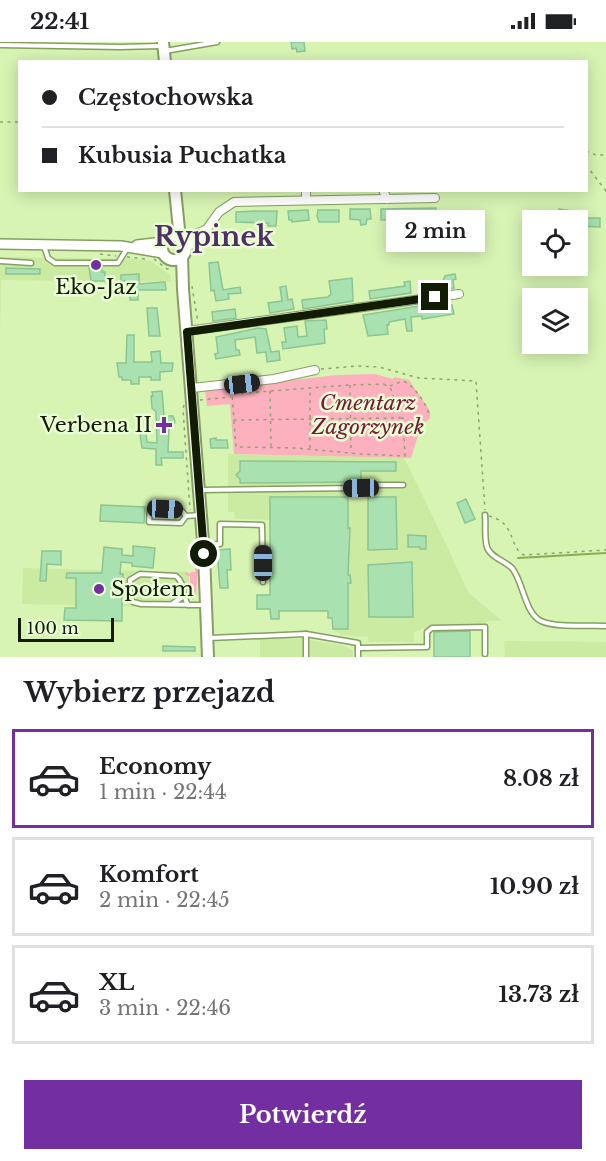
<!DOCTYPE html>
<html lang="pl">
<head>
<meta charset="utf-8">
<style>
  :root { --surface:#fff; --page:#f6f6f6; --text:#202124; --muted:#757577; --line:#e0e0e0; --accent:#732ea2 }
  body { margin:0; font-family:"Libre Baskerville",serif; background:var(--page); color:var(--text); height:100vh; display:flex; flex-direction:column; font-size:22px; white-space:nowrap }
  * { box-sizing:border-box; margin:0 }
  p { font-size:20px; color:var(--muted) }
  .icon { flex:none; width:33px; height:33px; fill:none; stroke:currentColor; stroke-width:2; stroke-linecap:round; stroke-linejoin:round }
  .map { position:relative; height:615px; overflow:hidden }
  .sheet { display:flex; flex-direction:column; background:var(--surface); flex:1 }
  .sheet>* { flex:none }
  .banner { position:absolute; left:18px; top:18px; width:570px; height:132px; border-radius:0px; box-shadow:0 3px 15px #0003; display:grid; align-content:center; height:132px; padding:0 24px; background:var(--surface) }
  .tools { position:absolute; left:522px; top:168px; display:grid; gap:12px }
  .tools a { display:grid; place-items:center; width:66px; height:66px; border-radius:0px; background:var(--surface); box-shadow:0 3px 15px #0003; font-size:30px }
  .scale { position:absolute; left:18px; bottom:15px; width:96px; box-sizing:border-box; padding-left:6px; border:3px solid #121c04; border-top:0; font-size:16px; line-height:21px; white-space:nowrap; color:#121c04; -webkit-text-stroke:4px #ebfdd6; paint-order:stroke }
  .end { position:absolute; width:27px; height:27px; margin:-14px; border:8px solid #121c04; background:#fff; box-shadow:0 0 0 3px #fff }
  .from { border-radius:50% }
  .bubble { position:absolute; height:42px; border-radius:0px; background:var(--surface); box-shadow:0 3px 15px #0003; font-size:20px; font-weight:700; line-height:42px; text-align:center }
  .car { position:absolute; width:18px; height:36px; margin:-18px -9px; border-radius:8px; box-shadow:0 0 4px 2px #0007; background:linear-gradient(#222 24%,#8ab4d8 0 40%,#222 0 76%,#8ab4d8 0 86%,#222 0) }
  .banner b { display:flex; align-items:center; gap:21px; height:57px; font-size:22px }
  .banner b+b { border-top:2px solid var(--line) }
  .banner i { width:15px; height:15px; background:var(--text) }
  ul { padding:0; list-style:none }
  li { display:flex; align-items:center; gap:18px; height:99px; margin:0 12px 9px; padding:0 12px; border:3px solid var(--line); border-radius:0px }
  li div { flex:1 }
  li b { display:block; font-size:22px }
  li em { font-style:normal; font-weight:700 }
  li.current { border-color:var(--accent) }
  li>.icon { width:54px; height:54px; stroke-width:1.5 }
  h2 { padding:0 24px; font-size:27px; line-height:72px }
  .primary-button { display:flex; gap:12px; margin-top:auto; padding:12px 24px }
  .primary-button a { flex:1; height:69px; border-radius:0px; background:var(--accent); color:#fff; font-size:24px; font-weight:700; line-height:69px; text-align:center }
  .status { display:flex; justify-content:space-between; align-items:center; height:42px; padding:0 30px; background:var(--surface); direction:ltr }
  .status svg { height:16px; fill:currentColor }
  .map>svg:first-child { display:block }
</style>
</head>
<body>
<div class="status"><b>22:41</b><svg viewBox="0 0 49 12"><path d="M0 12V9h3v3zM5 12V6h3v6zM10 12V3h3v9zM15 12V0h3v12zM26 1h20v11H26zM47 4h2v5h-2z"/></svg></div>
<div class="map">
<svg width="606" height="615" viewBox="0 0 606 615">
  <rect width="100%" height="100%" fill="#d7f4b3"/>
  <!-- built -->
  <g fill="#cbeba2">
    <path d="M0 215 137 217 151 219 170 233 171 240 1 238 0 296Z"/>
    <path d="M228 412 404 416 447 504 468 550 502 579H486V582L431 583 414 590V600H369L368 595 341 593 333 587 332 577 328 576V569L278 478 235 477 234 470H228Z"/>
    <path d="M23 526 189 530 190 566 22 562Z"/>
    <path d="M260 596 303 597 341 603 353 608V615H260Z"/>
    <path d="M504 599 606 600V615H505Z"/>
  </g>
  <!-- green -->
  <g fill="#fdb1be">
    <path d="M375 332 393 337 394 335 409 338 430 369V376L421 384 411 416 234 412 230 362 207 364 205 348 337 333Z"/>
    <path d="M191 505 196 506 198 526 196 555 193 558 188 552 190 550V534L185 533V530L190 532 191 530H195L194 514H191Z"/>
  </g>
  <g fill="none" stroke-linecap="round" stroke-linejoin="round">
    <!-- stream -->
    <path stroke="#88ae51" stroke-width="2" d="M518 516 606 511"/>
  </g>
  <!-- building -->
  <g fill="#a9e2b0" stroke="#8cc492" stroke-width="1.5">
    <path d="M291 0H304L305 9 297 10 296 6 292 7Z"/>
    <path d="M436 166V176L414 177V176L400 175V178H381V167Z"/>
    <path d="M350 167H370L371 177H367L366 182 361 183 360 178 350 177Z"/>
    <path d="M559 167 571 169V178H553L552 169H559Z"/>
    <path d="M308 168 309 178 292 180V178H289L288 169Z"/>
    <path d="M318 168H339V180H319L317 174Z"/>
    <path d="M258 169H277L276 184H268V181L236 180V170Z"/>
    <path d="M578 176H600V185L578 184Z"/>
    <path d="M218 220 223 248 240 245 241 251 228 252 229 257 216 259 214 248 211 249 209 221Z"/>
    <path d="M89 225H102V230H105V239H91Z"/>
    <path d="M6 226 40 227V232H6Z"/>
    <path d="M139 232V242L165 240 166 248H138V258H130V239H121V233Z"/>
    <path d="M455 232 456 237 453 238 454 246 446 247V244L440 245 445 234Z"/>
    <path d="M352 236 353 259 303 267 302 258 328 255 331 252 329 239Z"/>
    <path d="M410 239 411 251 370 257 369 249 405 244 404 240Z"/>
    <path d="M286 244 288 258 292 257 294 267 270 271 268 261 282 259 280 245Z"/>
    <path d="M425 263 428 266 452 263 454 272 422 277V274L411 275 412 289H407L405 277 389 280V283H387L388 292 368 294 363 273Z"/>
    <path d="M147 266H157L160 294H149Z"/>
    <path d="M235 267 236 276 213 279 212 270Z"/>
    <path d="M326 278 327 287H324L325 301 283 307 282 300H286L284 286 297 284 298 295 307 294 305 279Z"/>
    <path d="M258 286 266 287 271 310 279 309 280 318 267 320 266 310 257 311 255 295 235 298 236 308H239L240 313 216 317 215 312 218 311 216 295Z"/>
    <path d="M127 293H134V320H152L151 310 160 309 161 321H173L172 329 160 330V338H151V335H139V342H131V338H122V335H119L117 321H126Z"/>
    <path d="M162 349 164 374H173L175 380 173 383 169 385 168 410H183V416H161L162 423H156V407L142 406 140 392H146L147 400 157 401 156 370 152 366 151 354H153L152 350Z"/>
    <path d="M216 396V398H227L228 406H211L210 397Z"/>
    <path d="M240 419 396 420V429H361V440L240 441V437L236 433 240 429Z"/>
    <path d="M270 455H348V486H350L348 533H350L351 541H348V587H333L332 576H328V569H279V577H271L270 567H257V553H270Z"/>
    <path d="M368 455H396L397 507 368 508Z"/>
    <path d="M466 457 475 477 465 481 457 461Z"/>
    <path d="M101 463 145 465 144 481 100 479Z"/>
    <path d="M408 493 426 494V507H420V505H408Z"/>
    <path d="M133 504 155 506 153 526 132 524V521L121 520 120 532H123V537H122V579L64 578 65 566H76V536H66L67 531H102L104 505 122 507V513L133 514Z"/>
    <path d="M230 507 231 528H227L228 546H220L217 508Z"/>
    <path d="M42 509H61V523L47 522 46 539H40Z"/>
    <path d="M412 520 413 575H369L368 523Z"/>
    <path d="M470 589V615H434V590Z"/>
    <path d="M163 604 195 605V609H163Z"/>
  </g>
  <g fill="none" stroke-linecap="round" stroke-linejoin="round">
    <!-- service casing -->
    <g stroke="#859f62" stroke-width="7">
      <g id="service">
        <path d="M0 3 120 5 161 4"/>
        <path d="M165 9 217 0"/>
        <path d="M44 204 48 216 55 221H118L128 205"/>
        <path d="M0 219 31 221"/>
        <path d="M200 448 361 446 369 443H403"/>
        <path d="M485 473C486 482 484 496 487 505 490 515 505 519 512 526 523 539 525 572 541 579 556 586 588 583 606 584"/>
        <path d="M186 474 181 481 149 480 150 466 181 468 186 474 200 473"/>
        <path d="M204 503 220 502V482L262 483 263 540"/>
        <path d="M172 562 184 554"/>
        <path d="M188 563C182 553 185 541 176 534L140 532 130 538V556L133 560 141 562 204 563"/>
        <path d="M306 592V615"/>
        <path d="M209 596 306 592 358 601V615"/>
        <path d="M358 606 427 605V590L432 586 485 585V612"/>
      </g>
    </g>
    <!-- minor casing -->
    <g stroke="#859f62" stroke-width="10">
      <g id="minor">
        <path d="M383 148 387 157"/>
        <path d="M306 158V148"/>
        <path d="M182 198 205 188"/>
        <path d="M185 206 199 198 219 170 234 160 435 156"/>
        <path d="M187 289 459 252"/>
        <path d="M192 346 274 337 315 328"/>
      </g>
    </g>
    <!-- tertiary casing -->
    <g stroke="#859f62" stroke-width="12">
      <g id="tertiary">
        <path d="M0 202 121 204 163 211"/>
        <path d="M137 203 164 200"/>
      </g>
    </g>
    <!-- secondary casing -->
    <g stroke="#859f62" stroke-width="14">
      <g id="secondary">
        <path d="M163 0 165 20"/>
        <path d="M175 148 180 197"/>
        <circle cx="174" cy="206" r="12"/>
        <path d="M182 215 183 247 204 512 208 615"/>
      </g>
    </g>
    <!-- path -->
    <g stroke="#8ca271" stroke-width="1.5" stroke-dasharray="3 4.5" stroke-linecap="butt">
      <path d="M0 80H20"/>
      <path d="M586 109 596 113H606"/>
      <path d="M586 123 606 149"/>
      <path d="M160 191 167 184H170"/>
      <path d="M100 212 116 214"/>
      <path d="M127 215 146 217"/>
      <path d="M154 217 167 227H173"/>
      <path d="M192 244 198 281"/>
      <path d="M321 327 358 324 379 325 419 336 476 339 485 468"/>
      <path d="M384 342 391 347 400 376 234 378 232 352 350 343Z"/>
      <path d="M350 343 351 411"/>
      <path d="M390 344 403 339C417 346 426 362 430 375"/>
      <path d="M270 349 271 405"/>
      <path d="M200 358 231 355"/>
      <path d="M184 363 183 367 190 468"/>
      <path d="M234 379 236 405 296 406 361 412 405 414 403 376H401"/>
      <path d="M310 406V345"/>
      <path d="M489 474C517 481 508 505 524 513L606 508"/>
    </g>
    <!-- service -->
    <use href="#service" stroke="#fff" stroke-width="4"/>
    <!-- minor -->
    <use href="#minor" stroke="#fff" stroke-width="8"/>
    <!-- tertiary -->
    <use href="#tertiary" stroke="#fff" stroke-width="9"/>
    <!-- secondary -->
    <use href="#secondary" stroke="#fff" stroke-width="10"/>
  </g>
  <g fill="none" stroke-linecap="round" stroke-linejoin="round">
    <!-- route -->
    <path stroke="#121c04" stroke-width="8" d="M204 512 187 290 435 255"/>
  </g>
  <!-- markers -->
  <g fill="#732ea2" stroke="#ebfdd6" stroke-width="2">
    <circle cx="96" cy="223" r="6"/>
    <path d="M161 374h6v6h6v6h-6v6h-6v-6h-6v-6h6z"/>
    <circle cx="99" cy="547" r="6"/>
  </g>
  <g text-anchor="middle" stroke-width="5" stroke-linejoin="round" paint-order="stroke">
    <!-- poi labels -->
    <g font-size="21" fill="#121c04" stroke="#ebfdd6">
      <text x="96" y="252">Eko-Jaz</text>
      <text x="152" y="390" text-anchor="end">Verbena II</text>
      <text x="111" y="554" text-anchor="start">Społem</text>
    </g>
    <!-- park labels -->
    <g font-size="21" font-style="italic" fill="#741834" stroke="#ebfdd6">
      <text x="368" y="368">Cmentarz<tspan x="368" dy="24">Zagorzynek</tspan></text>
    </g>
    <!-- district labels -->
    <g font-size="27" font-weight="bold" fill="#4e2f68" stroke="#ebfdd6">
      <text x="214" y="204">Rypinek</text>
    </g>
  </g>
</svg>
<div class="tools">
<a><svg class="icon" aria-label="locate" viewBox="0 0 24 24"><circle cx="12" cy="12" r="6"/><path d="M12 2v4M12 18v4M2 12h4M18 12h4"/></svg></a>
<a><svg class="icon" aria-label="layers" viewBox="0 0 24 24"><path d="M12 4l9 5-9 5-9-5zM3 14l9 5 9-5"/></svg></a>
</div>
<div class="scale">100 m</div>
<i class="end from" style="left:204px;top:512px"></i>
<i class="end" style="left:435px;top:255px"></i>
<div class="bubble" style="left:386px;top:168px;width:99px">2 min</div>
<i class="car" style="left:242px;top:342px;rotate:83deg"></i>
<i class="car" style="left:361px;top:446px;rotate:269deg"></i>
<i class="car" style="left:165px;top:467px;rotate:93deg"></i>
<i class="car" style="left:263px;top:521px;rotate:0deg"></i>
<div class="banner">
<b><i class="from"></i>Częstochowska</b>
<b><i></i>Kubusia Puchatka</b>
</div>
</div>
<section class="sheet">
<h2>Wybierz przejazd</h2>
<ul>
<li class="current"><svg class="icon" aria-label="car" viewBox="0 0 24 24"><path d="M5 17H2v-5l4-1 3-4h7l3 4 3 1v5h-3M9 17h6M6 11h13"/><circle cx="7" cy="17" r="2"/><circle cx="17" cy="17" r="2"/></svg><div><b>Economy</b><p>1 min · 22:44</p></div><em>8.08 zł</em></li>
<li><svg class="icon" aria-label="car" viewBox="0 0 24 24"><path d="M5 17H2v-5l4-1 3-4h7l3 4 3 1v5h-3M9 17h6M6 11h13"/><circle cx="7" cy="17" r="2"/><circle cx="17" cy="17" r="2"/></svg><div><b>Komfort</b><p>2 min · 22:45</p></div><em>10.90 zł</em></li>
<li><svg class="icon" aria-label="car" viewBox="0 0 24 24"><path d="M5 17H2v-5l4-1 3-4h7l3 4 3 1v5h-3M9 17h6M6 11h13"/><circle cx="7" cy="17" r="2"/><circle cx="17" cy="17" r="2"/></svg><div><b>XL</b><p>3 min · 22:46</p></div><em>13.73 zł</em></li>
</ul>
<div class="primary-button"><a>Potwierdź</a></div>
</section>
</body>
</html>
